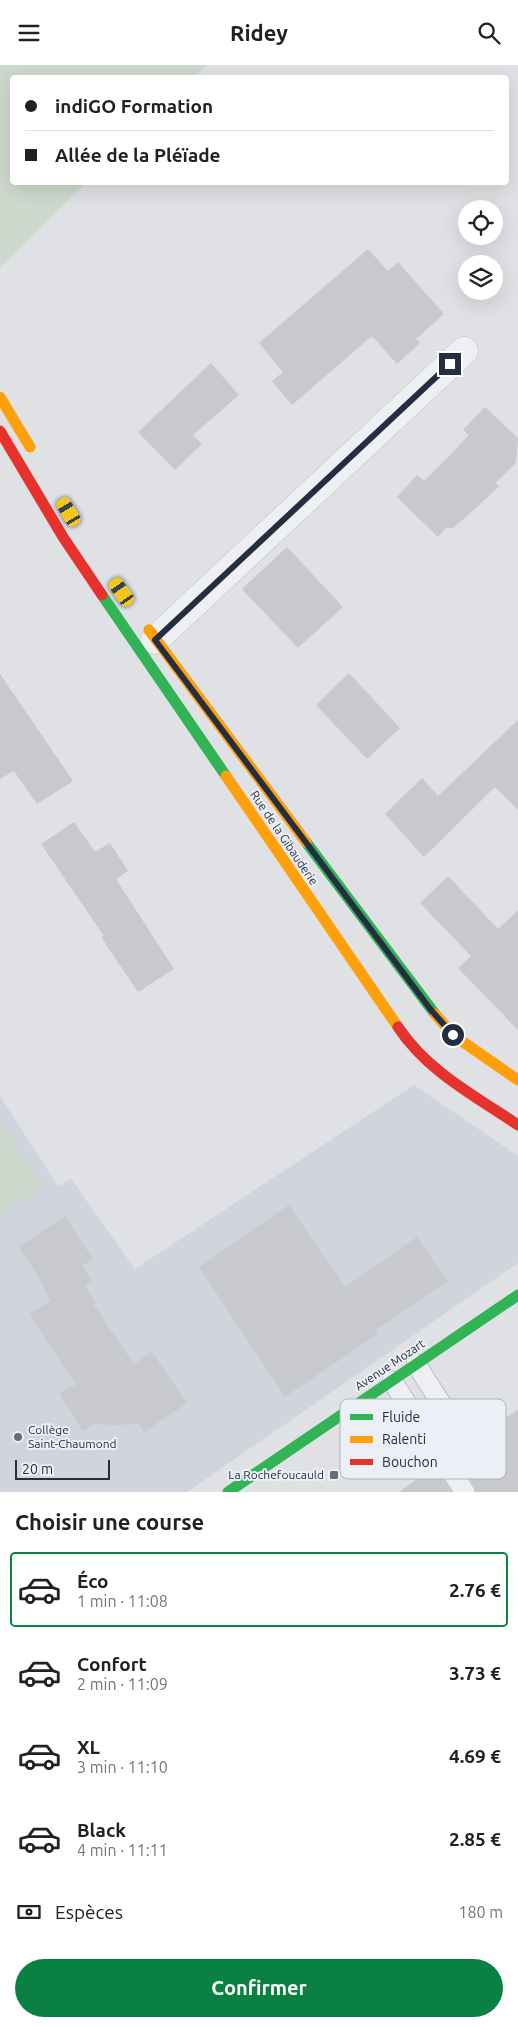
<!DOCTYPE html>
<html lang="fr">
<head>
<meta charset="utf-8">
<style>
  :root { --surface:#fff; --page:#f6f6f6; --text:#202124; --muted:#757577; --line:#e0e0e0; --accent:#0b8043 }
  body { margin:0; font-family:Ubuntu,sans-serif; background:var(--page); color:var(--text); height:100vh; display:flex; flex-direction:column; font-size:19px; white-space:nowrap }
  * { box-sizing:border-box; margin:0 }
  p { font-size:16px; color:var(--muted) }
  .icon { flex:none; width:28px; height:28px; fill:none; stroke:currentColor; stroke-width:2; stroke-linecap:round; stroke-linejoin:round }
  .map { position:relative; height:1427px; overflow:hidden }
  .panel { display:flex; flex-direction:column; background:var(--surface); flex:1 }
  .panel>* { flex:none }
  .guide { position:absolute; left:10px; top:10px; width:499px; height:110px; border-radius:5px; box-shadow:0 5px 20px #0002; display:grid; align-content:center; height:110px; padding:0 15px; background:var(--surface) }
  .fabs { position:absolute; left:458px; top:135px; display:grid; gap:10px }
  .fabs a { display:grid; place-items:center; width:45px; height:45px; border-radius:50%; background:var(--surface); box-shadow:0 5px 20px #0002; font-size:25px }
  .scale { position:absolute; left:15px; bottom:12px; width:95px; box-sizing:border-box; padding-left:5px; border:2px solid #252d40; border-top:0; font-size:14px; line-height:18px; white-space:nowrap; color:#252d40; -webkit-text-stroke:4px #eceff5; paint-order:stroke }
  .end { position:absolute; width:22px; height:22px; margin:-11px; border:6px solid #252d40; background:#fff; box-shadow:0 0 0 2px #fff }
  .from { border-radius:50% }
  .car { position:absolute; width:15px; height:30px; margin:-15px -8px; border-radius:6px; box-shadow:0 0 4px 1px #0007; background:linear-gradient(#f5c518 24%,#345 0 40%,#f5c518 0 76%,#345 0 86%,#f5c518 0) }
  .guide b { display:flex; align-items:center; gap:18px; height:48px; font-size:19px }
  .guide b+b { border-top:1px solid var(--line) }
  .guide i { width:12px; height:12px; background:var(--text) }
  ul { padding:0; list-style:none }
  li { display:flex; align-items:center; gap:15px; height:75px; margin:0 10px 8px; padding:0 5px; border:2px solid transparent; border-radius:5px }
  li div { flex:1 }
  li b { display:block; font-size:19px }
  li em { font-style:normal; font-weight:700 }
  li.selected { border-color:var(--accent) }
  li>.icon { width:45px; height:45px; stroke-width:1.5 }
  h2 { padding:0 15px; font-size:22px; line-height:60px }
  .pay { display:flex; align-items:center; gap:12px; height:55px; padding:0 15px; font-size:19px }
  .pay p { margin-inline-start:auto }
  .cta { display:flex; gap:10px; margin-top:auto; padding:10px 15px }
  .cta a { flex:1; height:58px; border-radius:30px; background:var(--accent); color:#fff; font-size:20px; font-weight:700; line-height:58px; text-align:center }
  header { display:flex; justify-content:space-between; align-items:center; height:65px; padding:0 15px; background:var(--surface); font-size:22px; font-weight:700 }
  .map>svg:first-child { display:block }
</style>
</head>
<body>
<header><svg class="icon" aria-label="menu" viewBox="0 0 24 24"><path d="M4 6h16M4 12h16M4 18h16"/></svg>Ridey<svg class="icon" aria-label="search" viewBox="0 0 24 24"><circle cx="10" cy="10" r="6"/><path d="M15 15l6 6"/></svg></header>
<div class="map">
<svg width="518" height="1427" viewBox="0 0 518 1427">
  <rect width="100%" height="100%" fill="#dfe1e5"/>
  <!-- built -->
  <path fill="#d0d4dc" d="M414 1020 518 1091V1198L187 1427H0V1031L58 1121 71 1114 135 1204Z"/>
  <!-- green -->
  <g fill="#ced9ce">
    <path d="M0 0H207L194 12H12V118H86L0 202Z"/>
    <path d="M0 1055 44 1122 0 1150Z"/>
  </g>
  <!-- building -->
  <g fill="#c7c9cd">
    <path d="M368 184 388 206 398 197 444 249 416 274 420 278 397 299 372 271 292 340 272 316 283 307 259 278Z"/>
    <path d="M211 298 239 330 193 370 202 379 175 405 138 367Z"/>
    <path d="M485 342 518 373 516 398 495 418 499 421 475 444 453 463H446L438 472 397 432 417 410 424 416 447 393 469 370 463 365Z"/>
    <path d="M287 482 343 542 298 583 242 524Z"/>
    <path d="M349 608 400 663 367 694 316 640Z"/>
    <path d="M0 609 73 716 37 739 14 706 0 714Z"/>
    <path d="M518 655V745L495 722 424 792 385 749 422 713 438 731Z"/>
    <path d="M74 757 95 787 110 778 128 806 116 814 174 904 138 927 101 872 104 871 41 779Z"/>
    <path d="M448 811 498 864 518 845V965L458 903 471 891 420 838Z"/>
    <path d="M289 1140 345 1222 417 1172 448 1216 376 1265 379 1268 285 1332 199 1202Z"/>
    <path d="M65 1151 93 1194 82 1201 92 1216 85 1221 96 1237 93 1239 134 1299 152 1287 187 1338 144 1367 138 1358 119 1360 93 1359 83 1366 59 1329 76 1319 29 1249 50 1236 40 1214 19 1182Z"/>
    <path d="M518 1345V1427H476L474 1421 453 1389 458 1385 467 1390 473 1388 478 1379 476 1372Z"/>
    <path d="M435 1401 452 1427H399Z"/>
  </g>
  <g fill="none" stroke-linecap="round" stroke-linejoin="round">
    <!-- lane casing -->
    <g stroke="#bdbfc3" stroke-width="21">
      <g id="lane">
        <path d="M416 1299 467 1379"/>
        <path d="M392 1316 465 1427"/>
      </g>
    </g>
    <!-- street casing -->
    <g stroke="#bdbfc3" stroke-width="29">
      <path id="street" d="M155 575 464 286"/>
    </g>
    <!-- lane -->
    <use href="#lane" stroke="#eeeff2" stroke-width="19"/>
    <!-- street -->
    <use href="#street" stroke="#eeeff2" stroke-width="28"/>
    <!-- fast -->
    <g stroke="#30b455" stroke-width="11">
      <path d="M102 530 226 711"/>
      <path d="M306 777 435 949"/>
      <path d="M228 1427 518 1230"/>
    </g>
    <!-- slow -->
    <g stroke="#ff9f0a" stroke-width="11">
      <path d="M0 332 30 382"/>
      <path d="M149 565 306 777"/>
      <path d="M226 711 398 962"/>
      <path d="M435 949 453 970 518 1015"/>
    </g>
    <!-- jam -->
    <g stroke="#e5322d" stroke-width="11">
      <path d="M0 366 63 472 102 530"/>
      <path d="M398 962C427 1006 475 1031 518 1060"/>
    </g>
  </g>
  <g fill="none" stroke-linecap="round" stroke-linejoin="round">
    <!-- route -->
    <path stroke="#252d40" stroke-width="6" d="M450 299 155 575 431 945 453 970"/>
  </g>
  <!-- markers -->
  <g fill="#666c7a" stroke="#eceff5" stroke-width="2">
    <circle cx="18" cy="1372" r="5"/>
    <rect x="329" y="1405" width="10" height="10" rx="2.5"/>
  </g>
  <g text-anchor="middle" stroke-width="4" stroke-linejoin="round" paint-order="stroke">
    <!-- street labels -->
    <g font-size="12" fill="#252d40" stroke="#eceff5">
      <text transform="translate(284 773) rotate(56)" y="4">Rue de la Gibauderie</text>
      <text transform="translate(390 1300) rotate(-34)" y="4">Avenue Mozart</text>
    </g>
    <!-- poi labels -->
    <g font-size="12" fill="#252d40" stroke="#eceff5" text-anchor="start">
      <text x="28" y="1369">Collège<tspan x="28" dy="14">Saint-Chaumond</tspan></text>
      <text x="324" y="1414" text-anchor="end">La Rochefoucauld</text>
    </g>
  </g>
  <!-- legend -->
  <rect x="340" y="1334" width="166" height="80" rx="8" fill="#eceff5" stroke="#b0b5bf" stroke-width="1"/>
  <rect x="350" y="1349" width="23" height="6" fill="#30b455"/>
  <rect x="350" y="1371" width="23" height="7" fill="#ff9f0a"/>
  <rect x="350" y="1394" width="23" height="6" fill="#e5322d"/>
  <g font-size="14" fill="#252d40">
    <text x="382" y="1357">Fluide</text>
    <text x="382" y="1379">Ralenti</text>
    <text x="382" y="1402">Bouchon</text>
  </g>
</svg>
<div class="fabs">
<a><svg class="icon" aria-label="locate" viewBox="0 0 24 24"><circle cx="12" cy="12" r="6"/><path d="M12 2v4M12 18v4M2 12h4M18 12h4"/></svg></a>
<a><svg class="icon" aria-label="layers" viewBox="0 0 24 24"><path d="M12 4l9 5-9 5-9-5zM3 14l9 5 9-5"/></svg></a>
</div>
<div class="scale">20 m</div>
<i class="end from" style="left:453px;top:970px"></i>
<i class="end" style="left:450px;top:299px"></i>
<i class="car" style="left:69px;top:447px;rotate:329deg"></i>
<i class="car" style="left:122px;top:527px;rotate:325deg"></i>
<div class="guide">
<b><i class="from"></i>indiGO Formation</b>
<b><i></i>Allée de la Pléïade</b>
</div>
</div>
<section class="panel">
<h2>Choisir une course</h2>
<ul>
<li class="selected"><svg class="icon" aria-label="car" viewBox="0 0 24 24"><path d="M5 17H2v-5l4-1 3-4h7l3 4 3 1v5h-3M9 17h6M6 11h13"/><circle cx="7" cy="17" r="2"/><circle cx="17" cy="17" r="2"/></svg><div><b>Éco</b><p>1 min · 11:08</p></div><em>2.76 €</em></li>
<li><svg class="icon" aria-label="car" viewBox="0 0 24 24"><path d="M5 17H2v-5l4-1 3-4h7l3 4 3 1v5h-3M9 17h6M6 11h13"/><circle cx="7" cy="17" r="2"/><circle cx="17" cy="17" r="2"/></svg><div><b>Confort</b><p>2 min · 11:09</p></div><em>3.73 €</em></li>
<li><svg class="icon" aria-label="car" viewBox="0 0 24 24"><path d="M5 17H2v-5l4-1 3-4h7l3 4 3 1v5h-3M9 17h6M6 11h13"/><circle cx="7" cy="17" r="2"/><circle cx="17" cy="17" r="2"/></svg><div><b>XL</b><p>3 min · 11:10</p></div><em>4.69 €</em></li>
<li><svg class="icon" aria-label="car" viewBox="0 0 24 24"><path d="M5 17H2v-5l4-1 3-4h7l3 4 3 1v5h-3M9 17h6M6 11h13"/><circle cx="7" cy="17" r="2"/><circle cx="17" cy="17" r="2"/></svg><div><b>Black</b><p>4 min · 11:11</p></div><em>2.85 €</em></li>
</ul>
<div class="pay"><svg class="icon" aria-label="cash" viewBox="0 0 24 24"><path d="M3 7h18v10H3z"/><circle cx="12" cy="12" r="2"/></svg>Espèces<p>180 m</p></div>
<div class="cta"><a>Confirmer</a></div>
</section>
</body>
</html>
